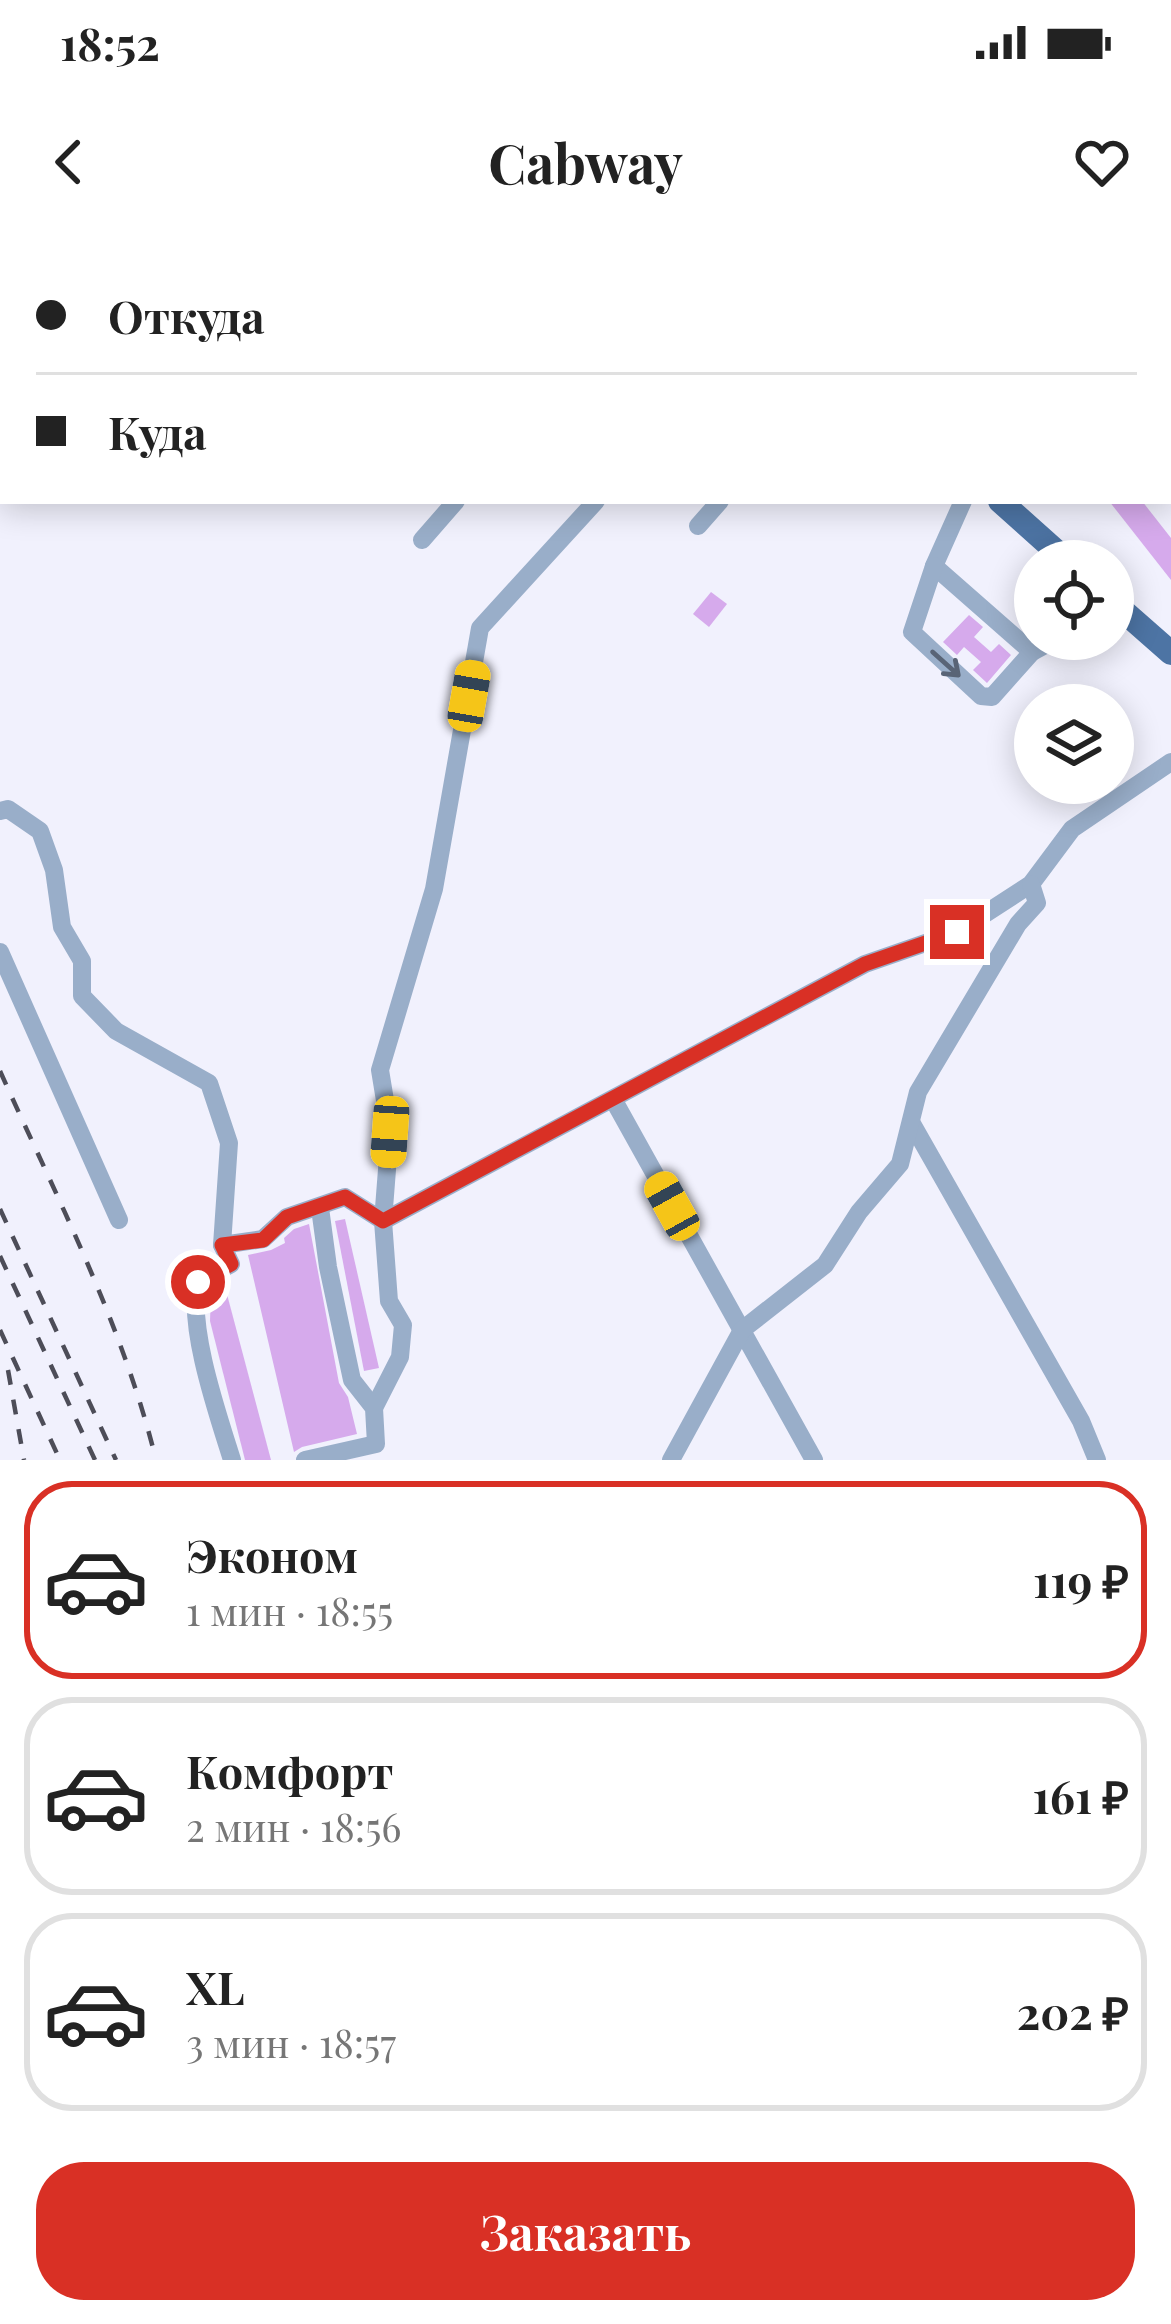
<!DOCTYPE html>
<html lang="ru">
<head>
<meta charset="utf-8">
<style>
  :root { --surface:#fff; --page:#f6f6f6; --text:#222; --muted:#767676; --line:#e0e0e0; --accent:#d93025 }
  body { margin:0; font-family:"Playfair Display",serif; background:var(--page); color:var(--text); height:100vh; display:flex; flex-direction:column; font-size:45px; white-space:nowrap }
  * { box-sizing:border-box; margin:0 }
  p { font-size:39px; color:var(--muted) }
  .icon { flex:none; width:66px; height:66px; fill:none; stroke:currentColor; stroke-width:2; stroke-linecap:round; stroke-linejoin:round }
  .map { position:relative; height:1220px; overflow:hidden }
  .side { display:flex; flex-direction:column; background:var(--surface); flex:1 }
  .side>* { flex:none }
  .hud { position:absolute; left:0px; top:0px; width:1173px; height:264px; box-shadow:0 6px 30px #0003; display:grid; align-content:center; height:264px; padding:0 36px; background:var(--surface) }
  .tools { position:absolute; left:1014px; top:300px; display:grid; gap:24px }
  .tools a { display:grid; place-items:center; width:120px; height:120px; border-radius:50%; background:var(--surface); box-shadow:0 6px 30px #0003; font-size:60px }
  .end { position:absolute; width:54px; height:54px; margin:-27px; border:15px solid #d93025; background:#fff; box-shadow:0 0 0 6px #fff }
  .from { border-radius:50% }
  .car { position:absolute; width:36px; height:72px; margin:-36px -18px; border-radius:15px; box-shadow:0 0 9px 3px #0007; background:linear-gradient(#f5c518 24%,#345 0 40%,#f5c518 0 76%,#345 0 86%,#f5c518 0) }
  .hud b { display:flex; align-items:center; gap:42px; height:114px; font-size:45px }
  .hud b+b { border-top:3px solid var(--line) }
  .hud i { width:30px; height:30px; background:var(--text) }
  ul { padding:21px 0 0; list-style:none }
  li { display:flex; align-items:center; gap:36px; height:198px; margin:0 24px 18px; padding:0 12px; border:6px solid var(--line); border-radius:48px }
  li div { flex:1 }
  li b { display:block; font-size:45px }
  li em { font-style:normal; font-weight:700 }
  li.active { border-color:var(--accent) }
  li>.icon { width:108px; height:108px; stroke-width:1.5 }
  .primary-button { display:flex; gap:24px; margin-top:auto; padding:24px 36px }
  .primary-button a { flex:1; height:138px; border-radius:48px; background:var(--accent); color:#fff; font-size:48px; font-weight:700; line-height:138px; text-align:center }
  .status { display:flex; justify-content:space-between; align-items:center; height:84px; padding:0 60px; background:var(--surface); direction:ltr }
  .status svg { height:33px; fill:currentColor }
  header { display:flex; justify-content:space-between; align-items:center; height:156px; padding:0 36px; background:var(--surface); font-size:54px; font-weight:700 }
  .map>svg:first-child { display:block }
</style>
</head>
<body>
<div class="status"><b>18:52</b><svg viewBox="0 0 49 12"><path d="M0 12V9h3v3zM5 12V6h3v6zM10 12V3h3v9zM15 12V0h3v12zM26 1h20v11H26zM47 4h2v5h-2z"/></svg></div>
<header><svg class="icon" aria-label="back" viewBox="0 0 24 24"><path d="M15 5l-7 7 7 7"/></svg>Cabway<svg class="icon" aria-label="heart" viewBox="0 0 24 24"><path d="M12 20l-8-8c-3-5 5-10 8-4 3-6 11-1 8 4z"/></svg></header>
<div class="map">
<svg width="1171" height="1220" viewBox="0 0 1171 1220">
  <rect width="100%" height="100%" fill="#f1f1fd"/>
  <!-- building -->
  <g fill="#d6aaec">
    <path d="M1109 261H1142L1171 298V340Z"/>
    <path d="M711 352 727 364 709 387 693 374Z"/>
    <path d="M969 375 983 387 974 397 991 412 999 404 1011 415 987 443 973 430 981 422 964 407 957 415 943 402Z"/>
    <path d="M345 979 379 1128 364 1131 335 981Z"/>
    <path d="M309 984 339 1143 348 1157 357 1194 302 1207 294 1212 248 1015 271 1010 285 1003 284 998 294 989Z"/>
    <path d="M224 1043 271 1220H245L210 1081 211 1051Z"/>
  </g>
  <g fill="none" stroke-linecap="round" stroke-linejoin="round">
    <!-- minor -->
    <g stroke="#99aec9" stroke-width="18">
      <path d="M178 3 180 0"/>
      <path d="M344 3 346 0"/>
      <path d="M683 3 686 0"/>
      <path d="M0 5 3 7"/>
      <path d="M0 197 3 194"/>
      <path d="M963 261 934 326 1032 412 1056 399"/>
      <path d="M698 286 720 261"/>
      <path d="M422 300 456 261"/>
      <path d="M934 326 912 392 981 456 992 457 1032 412"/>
      <path d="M0 571 8 569 40 591 54 630 62 687 82 721V756L116 791 209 843 229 903 222 1005 263 999 287 977 345 957 383 981 865 724 957 692 1031 644 1072 589 1171 522"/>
      <path d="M0 712 119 980"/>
      <path d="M613 859 814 1220"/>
      <path d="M911 882 1081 1181 1097 1220"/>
      <path d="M222 1005 231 1024 198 1042C187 1086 218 1175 232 1220"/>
      <path d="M374 1168 400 1117 403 1085 389 1061 383 981 390 891 380 830 434 649 480 388 596 261"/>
      <path d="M305 1220 376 1204 374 1168 352 1140 328 1027 320 968"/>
      <path d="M671 1220 742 1090 825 1025 859 972 900 924 918 852 1018 684 1037 663 1031 644"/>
    </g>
    <!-- major -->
    <g stroke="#4d74a4" stroke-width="24">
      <path d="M713 0 716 3"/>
      <path d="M1000 261 1067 321"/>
      <path d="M1113 362 1171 413"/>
    </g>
    <!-- rail -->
    <g stroke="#4d4d58" stroke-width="4.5" stroke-dasharray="15 15" stroke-linecap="butt">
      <path d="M0 831C57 958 123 1085 156 1220"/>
      <path d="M0 969 116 1220"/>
      <path d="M0 1016 95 1220"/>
      <path d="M0 1090 60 1220"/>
      <path d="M8 1130 24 1220"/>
    </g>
  </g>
  <!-- one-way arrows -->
  <defs><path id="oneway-shaft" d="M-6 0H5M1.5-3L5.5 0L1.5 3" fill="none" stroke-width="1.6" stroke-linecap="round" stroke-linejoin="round" transform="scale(3)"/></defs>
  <use stroke="#596476" href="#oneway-shaft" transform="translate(946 424) rotate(42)"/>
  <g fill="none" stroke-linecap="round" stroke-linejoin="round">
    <!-- route -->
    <path stroke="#d93025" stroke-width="15" d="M198 1042 231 1024 222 1005 263 1000 287 977 345 957 383 981 865 724 957 692"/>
  </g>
</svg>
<div class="tools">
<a><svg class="icon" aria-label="locate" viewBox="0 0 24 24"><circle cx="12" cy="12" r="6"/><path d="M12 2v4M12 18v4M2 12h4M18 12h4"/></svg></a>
<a><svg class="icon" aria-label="layers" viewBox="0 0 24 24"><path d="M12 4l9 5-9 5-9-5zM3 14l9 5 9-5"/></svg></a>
</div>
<i class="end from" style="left:198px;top:1042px"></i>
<i class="end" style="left:957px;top:692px"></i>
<i class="car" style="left:469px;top:456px;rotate:10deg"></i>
<i class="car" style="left:390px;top:892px;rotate:184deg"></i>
<i class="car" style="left:672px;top:966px;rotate:331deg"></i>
<div class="hud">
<b><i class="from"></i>Откуда</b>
<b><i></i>Куда</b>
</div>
</div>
<section class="side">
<ul>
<li class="active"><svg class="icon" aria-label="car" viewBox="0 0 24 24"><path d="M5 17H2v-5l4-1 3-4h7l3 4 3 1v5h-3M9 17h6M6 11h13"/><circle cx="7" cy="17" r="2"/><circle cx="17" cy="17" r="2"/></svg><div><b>Эконом</b><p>1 мин · 18:55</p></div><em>119 ₽</em></li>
<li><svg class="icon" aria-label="car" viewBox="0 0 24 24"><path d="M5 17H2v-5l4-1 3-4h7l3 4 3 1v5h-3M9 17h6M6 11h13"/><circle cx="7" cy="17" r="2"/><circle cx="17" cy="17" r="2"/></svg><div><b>Комфорт</b><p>2 мин · 18:56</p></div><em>161 ₽</em></li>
<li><svg class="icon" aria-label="car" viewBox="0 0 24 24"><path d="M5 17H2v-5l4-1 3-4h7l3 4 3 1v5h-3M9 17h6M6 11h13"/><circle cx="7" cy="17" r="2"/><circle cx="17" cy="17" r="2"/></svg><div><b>XL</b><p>3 мин · 18:57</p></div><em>202 ₽</em></li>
</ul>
<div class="primary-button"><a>Заказать</a></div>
</section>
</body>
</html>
